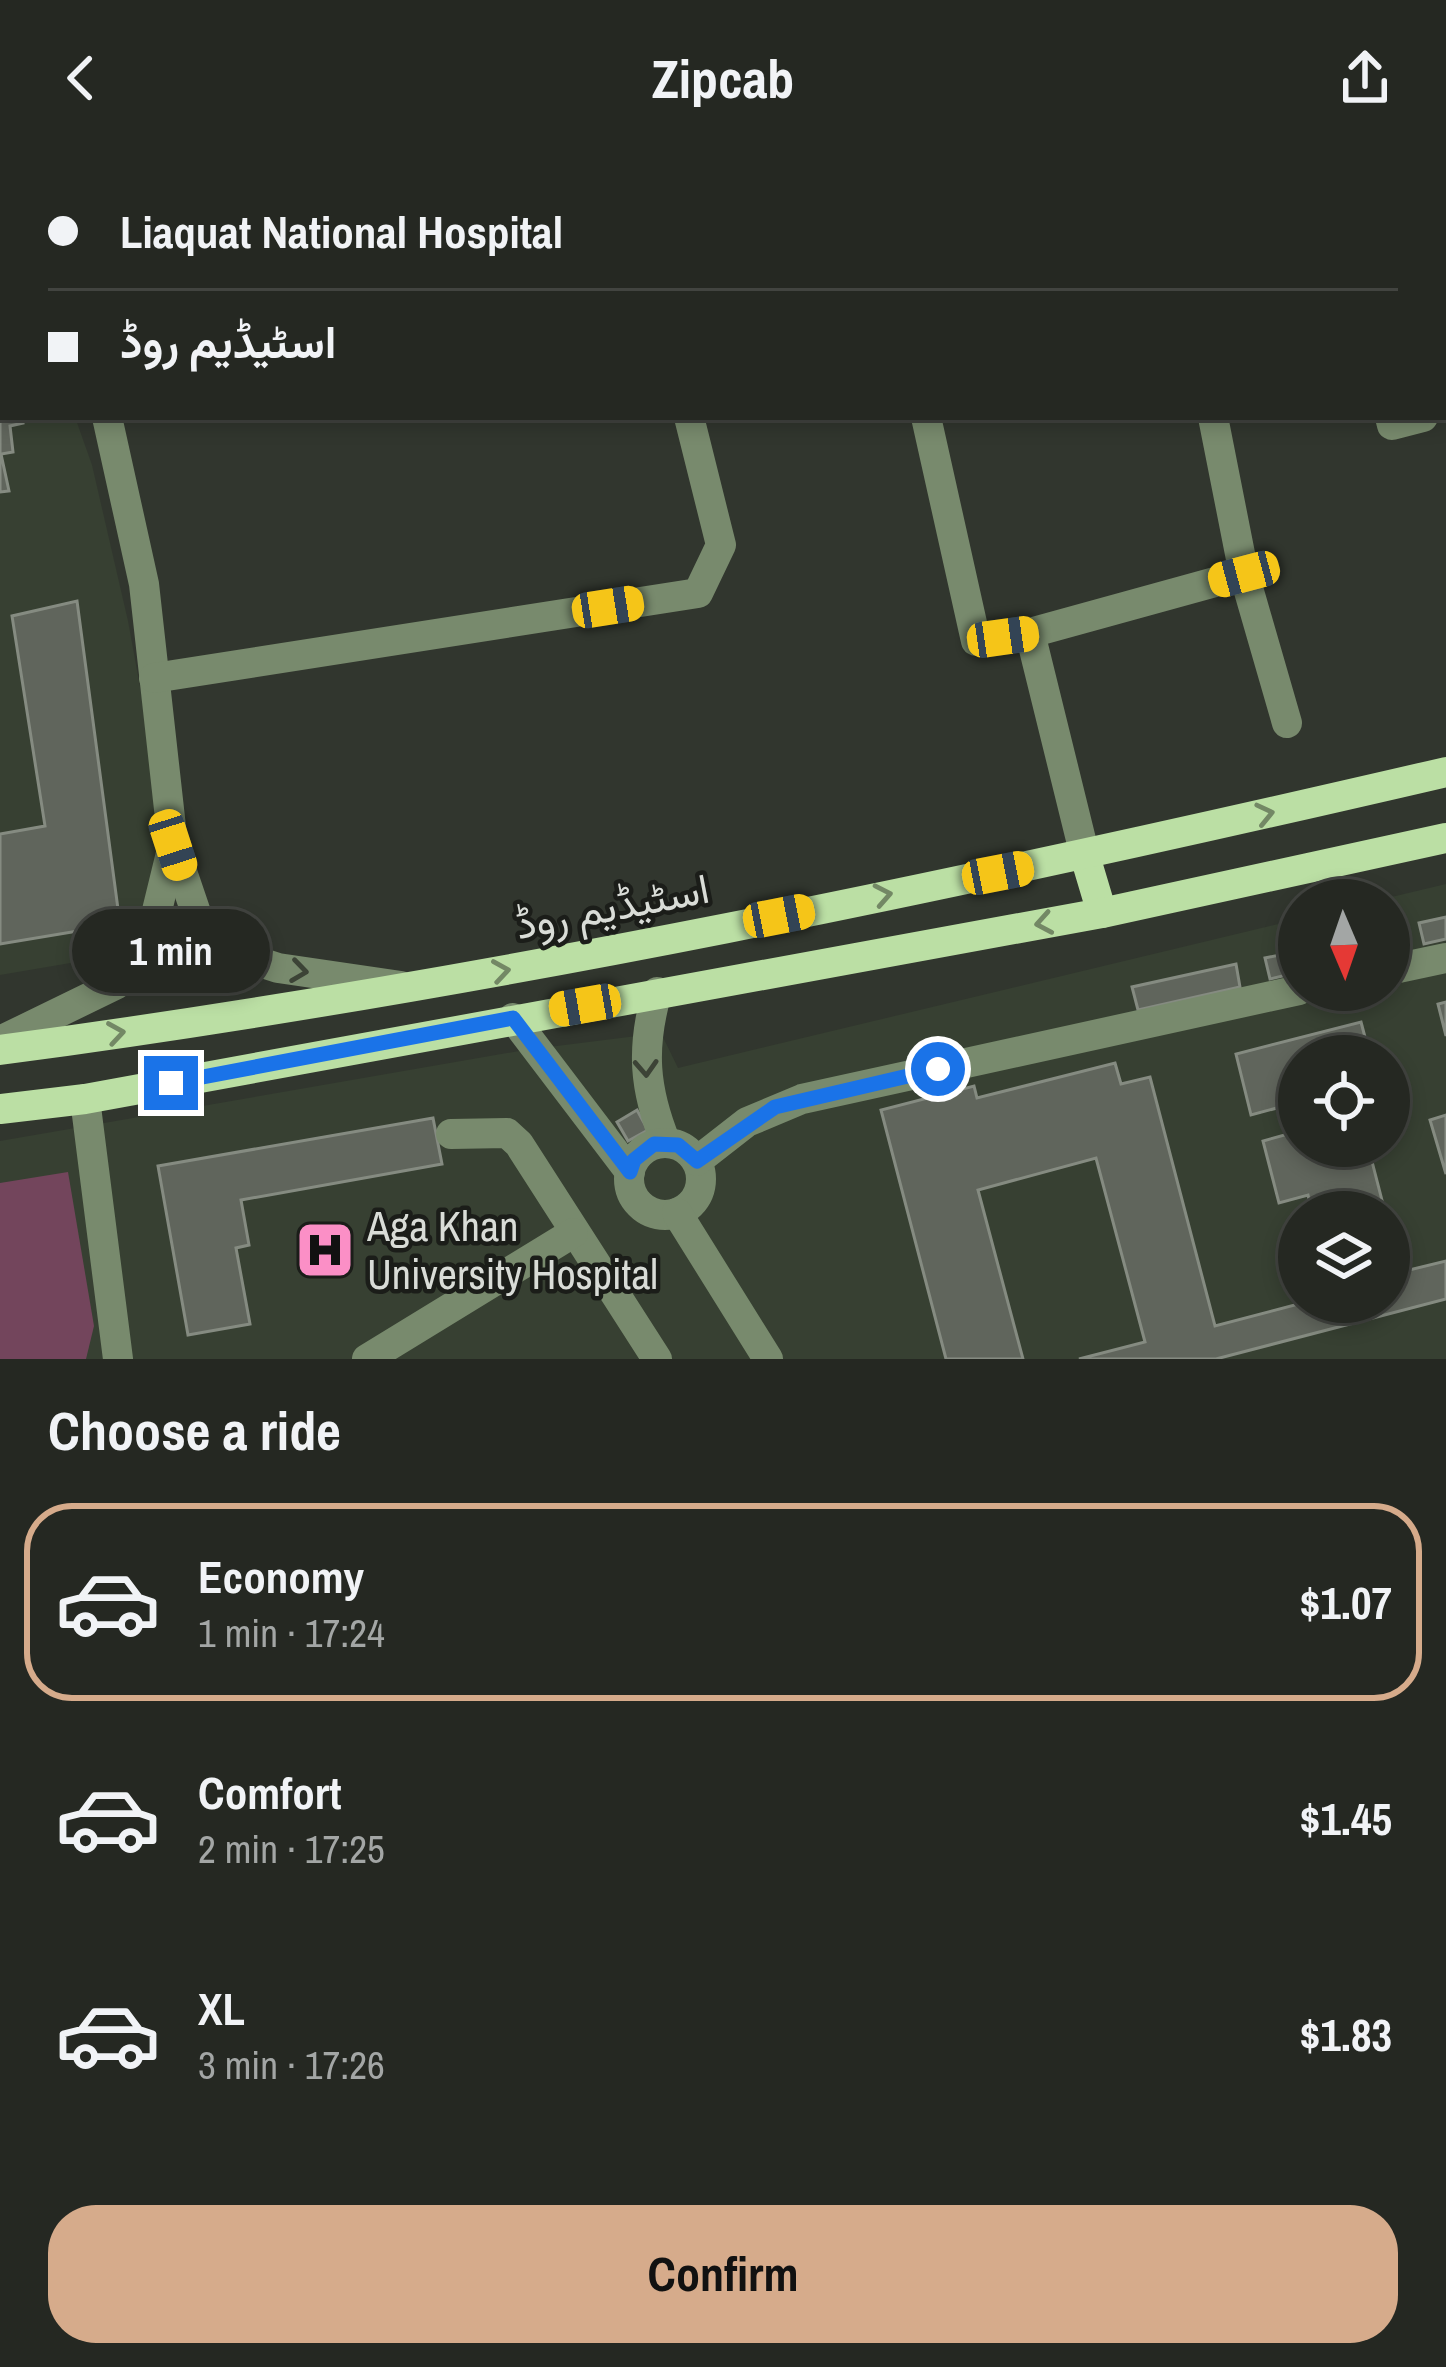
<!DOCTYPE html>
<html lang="en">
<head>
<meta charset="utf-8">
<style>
  :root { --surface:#252822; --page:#2d302a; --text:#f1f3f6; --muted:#a3a6a5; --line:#424440; --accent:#d6ab8b }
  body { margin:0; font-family:"Archivo Narrow",Vazirmatn,sans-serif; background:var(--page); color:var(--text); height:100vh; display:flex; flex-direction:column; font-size:45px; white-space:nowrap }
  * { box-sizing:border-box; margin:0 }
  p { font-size:39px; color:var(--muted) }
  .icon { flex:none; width:66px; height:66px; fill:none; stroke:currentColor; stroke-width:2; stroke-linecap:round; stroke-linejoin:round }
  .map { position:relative; height:1203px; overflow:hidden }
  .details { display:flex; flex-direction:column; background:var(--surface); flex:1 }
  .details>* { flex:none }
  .hud { position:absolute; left:0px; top:0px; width:1446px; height:264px; box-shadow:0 6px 18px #0003,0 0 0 3px var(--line); display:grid; align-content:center; height:264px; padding:0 48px; background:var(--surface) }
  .needle { width:78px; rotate:178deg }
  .fabs { position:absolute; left:1278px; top:723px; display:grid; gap:24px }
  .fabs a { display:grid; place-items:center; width:132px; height:132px; border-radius:50%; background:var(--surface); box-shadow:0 6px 18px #0003,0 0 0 3px var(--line); font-size:60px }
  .end { position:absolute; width:54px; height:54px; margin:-27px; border:15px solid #1a73e8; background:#fff; box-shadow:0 0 0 6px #fff }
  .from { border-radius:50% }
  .bubble { position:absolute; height:84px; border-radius:42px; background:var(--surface); box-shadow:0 6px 18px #0003,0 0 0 3px var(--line); font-size:39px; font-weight:700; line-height:84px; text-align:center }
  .car { position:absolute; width:36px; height:72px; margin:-36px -18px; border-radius:15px; box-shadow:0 0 9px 3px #0007; background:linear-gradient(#f5c518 24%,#345 0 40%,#f5c518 0 76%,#345 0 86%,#f5c518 0) }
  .hud b { display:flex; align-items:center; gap:42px; height:114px; font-size:45px }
  .hud b+b { border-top:3px solid var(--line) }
  .hud i { width:30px; height:30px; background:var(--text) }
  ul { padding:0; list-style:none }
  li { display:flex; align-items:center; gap:36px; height:198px; margin:0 24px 18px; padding:0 24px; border:6px solid transparent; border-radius:48px }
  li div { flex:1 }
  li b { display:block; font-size:45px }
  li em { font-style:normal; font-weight:700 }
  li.active { border-color:var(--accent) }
  li>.icon { width:108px; height:108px; stroke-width:1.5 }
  h2 { padding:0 48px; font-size:54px; line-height:144px }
  .primary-button { display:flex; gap:24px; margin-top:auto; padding:24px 48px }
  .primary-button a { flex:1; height:138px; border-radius:48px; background:var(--accent); color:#111; font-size:48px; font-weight:700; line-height:138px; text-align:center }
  header { display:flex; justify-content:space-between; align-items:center; height:156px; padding:0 48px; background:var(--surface); font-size:54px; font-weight:700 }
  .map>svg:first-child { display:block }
</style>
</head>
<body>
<header><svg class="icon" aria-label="back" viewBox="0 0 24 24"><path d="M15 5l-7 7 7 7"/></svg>Zipcab<svg class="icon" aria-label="share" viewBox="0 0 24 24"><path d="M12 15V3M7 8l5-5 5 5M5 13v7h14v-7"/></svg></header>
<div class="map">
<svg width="1446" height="1203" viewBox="0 0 1446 1203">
  <rect width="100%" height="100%" fill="#31362e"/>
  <!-- built -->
  <g fill="#374032" fill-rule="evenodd">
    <path d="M0 49 3 261H75L92 309 128 465 153 602 162 699 149 771 94 803 0 819Z"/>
    <path d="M1446 728V1203H0V985L525 894 661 877 678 912 1299 763V834H1389V744H1379ZM1299 900H1389V990H1299ZM1299 1056H1389V1146H1299Z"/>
  </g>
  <!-- green -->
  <path fill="#73455c" d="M68 1016 94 1170 86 1203H0V1027Z"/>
  <!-- building -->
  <g fill="#60655c" stroke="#858b81" stroke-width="3">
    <path d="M0 199 3 261H22L23 267 10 270 13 296 1 298 9 335 0 336Z"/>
    <path d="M77 445 120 768 0 788V678L45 670 12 460Z"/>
    <path d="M1446 761V783L1424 788 1419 767Z"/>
    <path d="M1402 768 1407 789 1389 793V771Z"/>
    <path d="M1299 795V816L1270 823 1265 802Z"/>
    <path d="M1236 808 1240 831 1138 854 1132 831Z"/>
    <path d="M1446 846V880L1438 848Z"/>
    <path d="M1361 866 1370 900H1299V946L1251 959 1236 898Z"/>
    <path d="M1115 907 1121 928 1150 921 1215 1170 1306 1146H1389V1071L1401 1116 1446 1105V1143L1216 1203H1079L1145 1186 1096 1002 978 1034 1023 1203H946L881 954 974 930 977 942Z"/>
    <path d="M637 954 648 974 628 985 617 966Z"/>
    <path d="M1446 959V1018L1430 964Z"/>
    <path d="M433 962 442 1008 241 1044 249 1089 236 1092 250 1168 188 1179 158 1010Z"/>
    <path d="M1299 975V990H1368L1385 1056H1312L1308 1039 1279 1047 1263 985Z"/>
  </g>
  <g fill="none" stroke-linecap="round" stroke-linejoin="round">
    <!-- minor -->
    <g stroke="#788a6d" stroke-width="30">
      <path d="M37 0 38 3"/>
      <path d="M612 0 615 3"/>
      <path d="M868 0 869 3"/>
      <path d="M1161 0 1162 3"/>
      <path d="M1330 0 1331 3"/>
      <path d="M407 3 421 0"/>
      <path d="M107 261 144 428 173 689 207 789 278 812 401 830"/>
      <path d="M926 261 976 485 1030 477 1085 700"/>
      <path d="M1213 261 1244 418"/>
      <path d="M1390 261 1392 269 1423 261"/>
      <path d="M1030 477 1244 418 1287 567"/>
      <path d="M154 522 698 437 721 389 689 261"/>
      <path d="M1389 814 1446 802"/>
      <path d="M657 836C641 892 644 933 666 987"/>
      <path d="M513 862 630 1016"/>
      <path d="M0 885 117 828 153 771 173 689"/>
      <path d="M85 943 118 1203"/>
      <path d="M451 978 507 977 519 988 657 1203"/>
      <circle cx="665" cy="1023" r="36"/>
      <path d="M697 1005 747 966 802 943 1299 834"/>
      <path d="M677 1057 768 1203"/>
      <path d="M367 1203 573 1077"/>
    </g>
    <!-- major -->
    <g stroke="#bbdfa4" stroke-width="30">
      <path d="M1085 700 1102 757"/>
      <path d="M0 894C487 829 968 727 1446 616"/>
      <path d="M0 953 85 943 1102 757 1446 682"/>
    </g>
  </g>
  <!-- one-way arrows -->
  <defs><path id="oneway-chevron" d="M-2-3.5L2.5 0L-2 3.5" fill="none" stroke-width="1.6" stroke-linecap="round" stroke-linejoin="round" transform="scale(3)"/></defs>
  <g stroke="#738865">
    <use href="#oneway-chevron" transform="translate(1265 658) rotate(-13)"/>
    <use href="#oneway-chevron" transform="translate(883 739) rotate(-11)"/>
    <use href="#oneway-chevron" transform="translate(1044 767) rotate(170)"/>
    <use href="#oneway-chevron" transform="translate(501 815) rotate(-9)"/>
    <use href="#oneway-chevron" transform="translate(116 877) rotate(-9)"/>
  </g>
  <g stroke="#3c4336">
    <use href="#oneway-chevron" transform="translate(299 815) rotate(8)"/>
    <use href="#oneway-chevron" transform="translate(646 912) rotate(87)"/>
  </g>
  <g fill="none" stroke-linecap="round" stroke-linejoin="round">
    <!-- route -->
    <path stroke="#1a73e8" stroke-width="15" d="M171 927 513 862 630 1016 634 1004 654 988 678 989 697 1005 775 951 938 913"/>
  </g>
  <!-- icons -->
  <defs>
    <g id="hospital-square" transform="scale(3)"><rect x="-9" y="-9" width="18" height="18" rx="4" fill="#fb8fc6" stroke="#1b1d19"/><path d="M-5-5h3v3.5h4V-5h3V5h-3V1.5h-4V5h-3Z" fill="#111"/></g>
  </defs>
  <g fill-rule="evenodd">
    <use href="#hospital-square" x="325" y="1094"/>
  </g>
  <g text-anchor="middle" stroke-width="9" stroke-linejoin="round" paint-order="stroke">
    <!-- street labels -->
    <g font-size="42" fill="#d9dcd7" stroke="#1b1d19">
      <text transform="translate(612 750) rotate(-11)" y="15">اسٹیڈیم روڈ</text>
    </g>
    <!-- poi labels -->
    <g font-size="42" fill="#d9dcd7" stroke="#1b1d19" text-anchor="start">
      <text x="367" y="1085">Aga Khan<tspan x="367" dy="48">University Hospital</tspan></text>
    </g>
  </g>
</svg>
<div class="fabs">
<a><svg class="needle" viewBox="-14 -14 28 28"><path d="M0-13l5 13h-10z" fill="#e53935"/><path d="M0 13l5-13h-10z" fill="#a3a6a5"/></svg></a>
<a><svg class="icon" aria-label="locate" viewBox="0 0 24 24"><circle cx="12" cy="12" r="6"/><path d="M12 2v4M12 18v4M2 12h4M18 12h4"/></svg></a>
<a><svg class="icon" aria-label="layers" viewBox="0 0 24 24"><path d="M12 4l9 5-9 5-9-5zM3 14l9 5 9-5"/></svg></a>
</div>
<i class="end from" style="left:938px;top:913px"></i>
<i class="end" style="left:171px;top:927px"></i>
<div class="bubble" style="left:72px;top:753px;width:198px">1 min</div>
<i class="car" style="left:1244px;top:418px;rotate:255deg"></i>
<i class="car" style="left:608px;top:451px;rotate:81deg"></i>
<i class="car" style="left:1003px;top:481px;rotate:82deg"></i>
<i class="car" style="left:173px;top:689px;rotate:162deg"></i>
<i class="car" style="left:998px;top:717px;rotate:79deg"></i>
<i class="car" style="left:779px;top:760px;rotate:79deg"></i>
<i class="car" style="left:585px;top:849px;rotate:260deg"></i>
<div class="hud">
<b><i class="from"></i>Liaquat National Hospital</b>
<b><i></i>اسٹیڈیم روڈ</b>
</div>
</div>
<section class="details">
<h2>Choose a ride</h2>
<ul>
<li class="active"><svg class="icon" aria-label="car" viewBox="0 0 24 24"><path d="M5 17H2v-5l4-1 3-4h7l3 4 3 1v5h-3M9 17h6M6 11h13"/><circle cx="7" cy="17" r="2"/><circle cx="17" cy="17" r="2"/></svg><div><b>Economy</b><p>1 min · 17:24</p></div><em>$1.07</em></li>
<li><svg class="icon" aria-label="car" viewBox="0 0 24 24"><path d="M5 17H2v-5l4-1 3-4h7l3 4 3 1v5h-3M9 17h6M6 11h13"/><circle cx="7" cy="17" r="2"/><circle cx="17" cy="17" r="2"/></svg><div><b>Comfort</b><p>2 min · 17:25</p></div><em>$1.45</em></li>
<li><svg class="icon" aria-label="car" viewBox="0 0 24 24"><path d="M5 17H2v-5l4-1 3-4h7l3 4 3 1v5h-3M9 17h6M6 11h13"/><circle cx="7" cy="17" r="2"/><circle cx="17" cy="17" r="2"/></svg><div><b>XL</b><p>3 min · 17:26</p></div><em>$1.83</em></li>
</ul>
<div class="primary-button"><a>Confirm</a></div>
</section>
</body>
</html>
